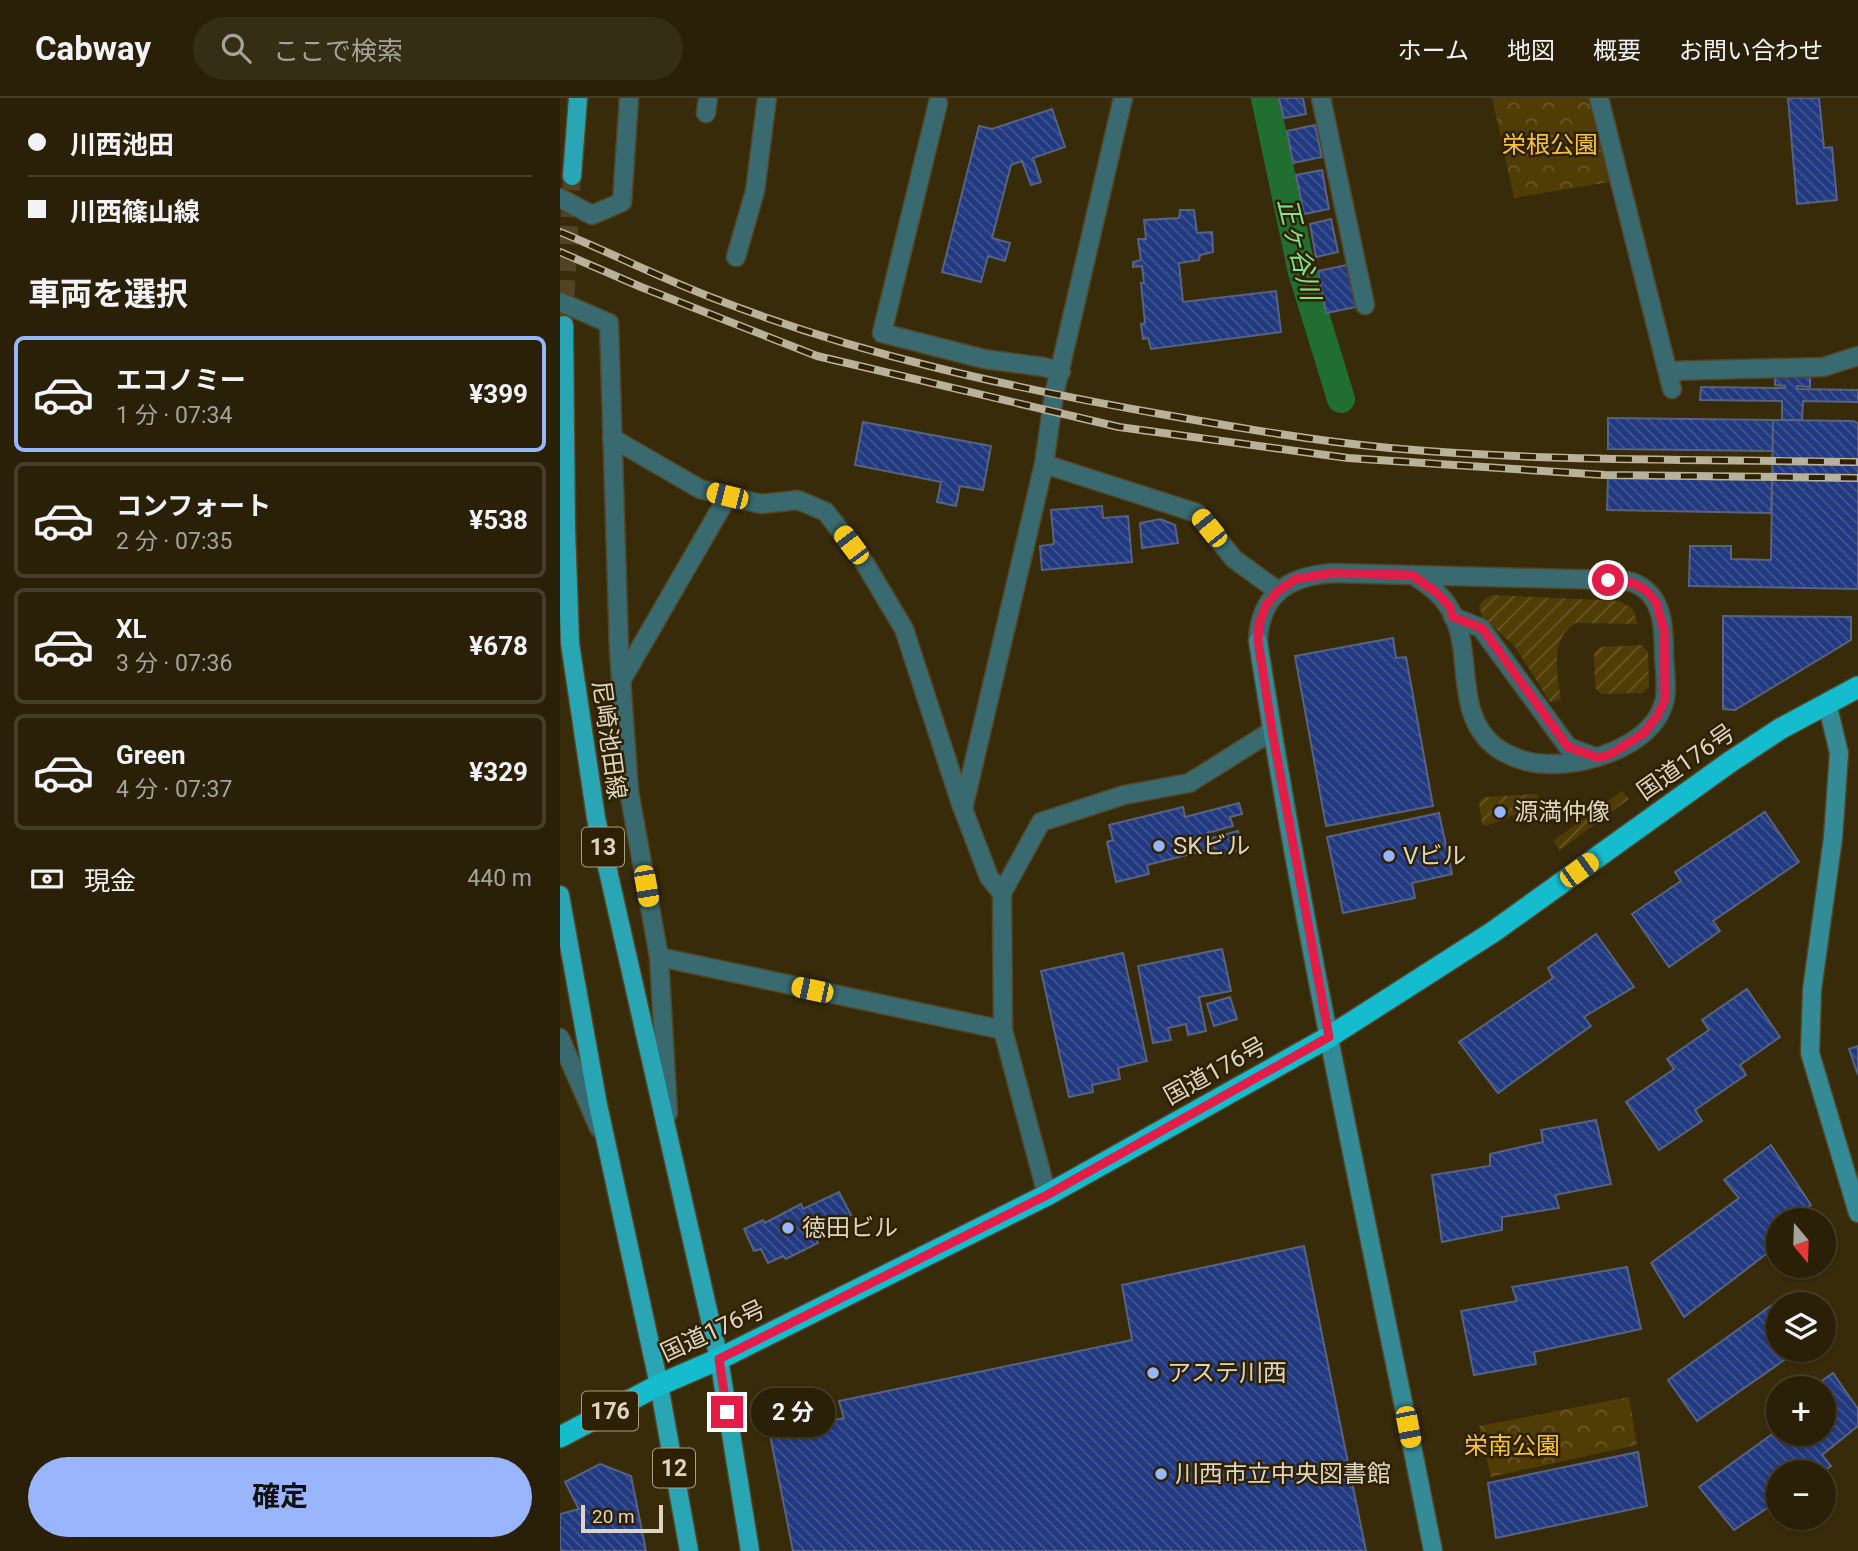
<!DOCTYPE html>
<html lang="ja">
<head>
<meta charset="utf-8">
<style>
  :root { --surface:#2a2007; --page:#362d15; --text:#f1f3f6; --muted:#a5a39b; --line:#463e28; --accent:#98b5fd }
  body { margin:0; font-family:Roboto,"Noto Sans JP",sans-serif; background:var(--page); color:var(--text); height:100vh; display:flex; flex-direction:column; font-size:26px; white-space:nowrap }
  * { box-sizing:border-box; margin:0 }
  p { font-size:23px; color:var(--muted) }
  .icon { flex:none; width:38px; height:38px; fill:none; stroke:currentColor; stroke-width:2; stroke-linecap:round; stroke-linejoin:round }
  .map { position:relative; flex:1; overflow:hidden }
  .sheet { display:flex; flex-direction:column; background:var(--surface); width:560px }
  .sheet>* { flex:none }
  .top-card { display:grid; align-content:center; height:154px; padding:0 28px; background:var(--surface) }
  .needle { width:46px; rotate:161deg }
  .tools { position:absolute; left:1206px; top:1110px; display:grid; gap:14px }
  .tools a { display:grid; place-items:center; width:70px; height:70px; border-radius:50%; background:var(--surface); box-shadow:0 2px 5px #0004,0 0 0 2px var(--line); font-size:35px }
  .scale { position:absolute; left:21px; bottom:18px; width:82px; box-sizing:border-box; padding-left:7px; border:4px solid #ddd5c3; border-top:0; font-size:19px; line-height:24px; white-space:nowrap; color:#ddd5c3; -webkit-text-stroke:5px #2e2100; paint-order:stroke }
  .end { position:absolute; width:32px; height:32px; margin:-16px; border:9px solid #e11d48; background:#fff; box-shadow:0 0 0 4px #fff }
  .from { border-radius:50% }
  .bubble { position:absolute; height:49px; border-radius:24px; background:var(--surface); box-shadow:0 2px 5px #0004,0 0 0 2px var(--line); font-size:23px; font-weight:700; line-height:49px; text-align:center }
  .car { position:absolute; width:21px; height:42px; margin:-21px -10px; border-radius:9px; box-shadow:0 0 5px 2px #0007; background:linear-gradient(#f5c518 24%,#345 0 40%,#f5c518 0 76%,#345 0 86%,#f5c518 0) }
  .top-card b { display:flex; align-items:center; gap:24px; height:66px; font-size:26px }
  .top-card b+b { border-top:2px solid var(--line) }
  .top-card i { width:18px; height:18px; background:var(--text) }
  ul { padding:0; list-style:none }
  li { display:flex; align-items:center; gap:21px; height:116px; margin:0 14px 10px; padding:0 14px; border:4px solid var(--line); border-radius:10px }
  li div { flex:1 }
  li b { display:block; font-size:26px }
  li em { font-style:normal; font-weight:700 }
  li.active { border-color:var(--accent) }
  li>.icon { width:63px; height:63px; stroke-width:1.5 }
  h2 { padding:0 28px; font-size:32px; line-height:84px }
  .pay { display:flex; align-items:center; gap:18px; height:77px; padding:0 28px; font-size:26px }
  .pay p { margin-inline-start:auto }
  .cta { display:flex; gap:14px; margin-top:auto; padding:14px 28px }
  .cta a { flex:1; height:80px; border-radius:42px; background:var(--accent); color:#111; font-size:28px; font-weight:700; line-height:80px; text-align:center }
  header { display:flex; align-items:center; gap:42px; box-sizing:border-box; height:98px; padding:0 35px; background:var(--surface); border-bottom:2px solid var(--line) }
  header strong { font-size:33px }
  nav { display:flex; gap:38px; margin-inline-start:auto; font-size:24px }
  .search { width:490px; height:63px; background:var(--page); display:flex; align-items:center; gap:18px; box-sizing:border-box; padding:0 24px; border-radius:38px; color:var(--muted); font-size:26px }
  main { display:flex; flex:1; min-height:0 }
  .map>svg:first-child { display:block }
</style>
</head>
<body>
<header>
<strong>Cabway</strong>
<div class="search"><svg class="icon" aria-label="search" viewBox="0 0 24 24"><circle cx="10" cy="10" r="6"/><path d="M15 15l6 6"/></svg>ここで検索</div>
<nav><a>ホーム</a><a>地図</a><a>概要</a><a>お問い合わせ</a></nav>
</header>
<main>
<section class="sheet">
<div class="top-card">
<b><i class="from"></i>川西池田</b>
<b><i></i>川西篠山線</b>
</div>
<h2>車両を選択</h2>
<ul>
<li class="active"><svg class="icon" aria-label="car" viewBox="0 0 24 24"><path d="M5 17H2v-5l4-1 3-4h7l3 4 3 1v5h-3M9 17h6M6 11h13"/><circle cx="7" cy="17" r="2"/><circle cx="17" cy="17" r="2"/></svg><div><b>エコノミー</b><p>1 分 · 07:34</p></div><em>¥399</em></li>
<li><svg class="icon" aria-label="car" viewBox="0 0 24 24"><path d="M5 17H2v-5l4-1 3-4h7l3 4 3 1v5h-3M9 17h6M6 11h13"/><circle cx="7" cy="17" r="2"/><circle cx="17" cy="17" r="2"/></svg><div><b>コンフォート</b><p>2 分 · 07:35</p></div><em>¥538</em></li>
<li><svg class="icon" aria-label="car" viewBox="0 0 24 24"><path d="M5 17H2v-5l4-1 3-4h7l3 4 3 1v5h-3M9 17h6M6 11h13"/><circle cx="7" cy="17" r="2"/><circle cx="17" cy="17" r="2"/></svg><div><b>XL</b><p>3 分 · 07:36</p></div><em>¥678</em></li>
<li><svg class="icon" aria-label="car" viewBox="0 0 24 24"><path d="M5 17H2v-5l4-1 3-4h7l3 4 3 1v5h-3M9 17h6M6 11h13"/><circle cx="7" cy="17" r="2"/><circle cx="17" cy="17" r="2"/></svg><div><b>Green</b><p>4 分 · 07:37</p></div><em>¥329</em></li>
</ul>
<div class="pay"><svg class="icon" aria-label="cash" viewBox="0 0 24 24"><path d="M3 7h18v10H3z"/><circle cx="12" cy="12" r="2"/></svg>現金<p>440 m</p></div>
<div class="cta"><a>確定</a></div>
</section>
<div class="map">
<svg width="1298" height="1453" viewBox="0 0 1298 1453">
  <defs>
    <pattern id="park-crowns" width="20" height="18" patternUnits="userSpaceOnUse" patternTransform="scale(1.75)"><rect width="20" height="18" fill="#503c05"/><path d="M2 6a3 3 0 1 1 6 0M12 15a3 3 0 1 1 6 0" fill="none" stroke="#695728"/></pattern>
    <pattern id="garden-furrows" width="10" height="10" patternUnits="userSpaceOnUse" patternTransform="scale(1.75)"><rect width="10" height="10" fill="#503c05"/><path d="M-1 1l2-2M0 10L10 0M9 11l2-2" fill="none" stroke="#695728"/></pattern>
    <pattern id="building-back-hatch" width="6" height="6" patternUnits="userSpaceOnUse" patternTransform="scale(1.75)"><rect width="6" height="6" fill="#22397f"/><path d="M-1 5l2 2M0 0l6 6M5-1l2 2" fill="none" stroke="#425590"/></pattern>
  </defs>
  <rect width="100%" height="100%" fill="#382b09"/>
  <!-- park -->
  <g fill="url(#park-crowns)">
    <path d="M932 0H1030L1049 84 954 100Z"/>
    <path d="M1069 1299 1077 1347 931 1379 919 1328Z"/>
  </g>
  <!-- garden -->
  <g fill="url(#garden-furrows)">
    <path d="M932 497 1060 503 1073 511 1078 526 1015 525C990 541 997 576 1001 602L990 604 956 550 923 519 919 509 922 503Z"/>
    <path d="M1082 547 1088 554 1089 589 1082 595 1041 596 1035 590 1034 555 1041 549Z"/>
    <path d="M1062 693 1069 701 1000 752 993 743Z"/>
    <path d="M977 696 979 704 975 709 926 728 922 726 919 704 925 699Z"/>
  </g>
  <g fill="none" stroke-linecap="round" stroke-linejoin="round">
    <!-- canal -->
    <path stroke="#216f30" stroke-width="28" d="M705 0 742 174 781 301"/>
  </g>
  <!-- building -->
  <g fill="url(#building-back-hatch)" stroke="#566382" stroke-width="2">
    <path d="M719 0H743L746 16 724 20Z"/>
    <path d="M1228 0H1259L1264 50 1272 49 1277 102 1237 106Z"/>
    <path d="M492 11 505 49 473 60 481 84 471 87 462 63 451 67 432 140 450 145 445 163 428 158 421 184 382 174 419 28 432 31Z"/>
    <path d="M755 27 762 59 733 65 727 33Z"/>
    <path d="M762 72 769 111 744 116 736 77Z"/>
    <path d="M620 112H634L637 135 652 134 653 154 640 157 639 162 619 165 623 204 716 193 721 234 591 251 588 240 583 241 581 226 585 225 581 185H584L582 168 573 169V164L581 162 578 141H586L584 122 619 120Z"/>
    <path d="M771 121 778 154 756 159 750 126Z"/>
    <path d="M787 167 796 209 766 215 758 173Z"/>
    <path d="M1215 278H1250V289L1237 288V291L1298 292V304L1243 303 1242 322H1222V303L1140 302 1141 289 1225 290V288L1215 287Z"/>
    <path d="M1048 320 1213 322V353L1048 351Z"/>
    <path d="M1213 322 1293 323 1298 325V491L1129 488 1130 448H1171V461L1211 462Z"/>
    <path d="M303 324 431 348 423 392 400 388 396 408 377 404 381 384 295 367Z"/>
    <path d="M1048 380 1212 382 1211 415 1047 412Z"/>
    <path d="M542 408 543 420 568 418 572 464 482 472 480 448 494 446 491 412Z"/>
    <path d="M600 421 615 427 618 445 582 450 580 425Z"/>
    <path d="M1163 518 1291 519V542L1175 612 1163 611Z"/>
    <path d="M833 540 836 560 846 559 873 708 766 728 735 558Z"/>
    <path d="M679 705 682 716 670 719 673 728 647 735 651 751 587 767 589 776 556 784 547 744 553 742 549 727 623 709 625 719Z"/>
    <path d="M1205 714 1239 764 1153 823 1160 833 1109 869 1072 816 1121 783 1115 774Z"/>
    <path d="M879 715 892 776 852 785 855 800 783 815 767 739Z"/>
    <path d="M678 733 683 751 656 758 652 740Z"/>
    <path d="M1036 836 1074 889 1024 919 1031 928 938 995 899 944 993 880 988 870Z"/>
    <path d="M662 851 671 893 639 899 646 933 628 937 626 926 608 930 611 942 593 945 578 868Z"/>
    <path d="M563 855 587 963 558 970 560 981 532 987 533 994 509 999 481 873Z"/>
    <path d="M1187 891 1220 939 1180 967 1186 977 1135 1012 1142 1023 1099 1052 1066 1004 1114 971 1107 961 1149 932 1142 922Z"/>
    <path d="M670 899 677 921 654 928 647 906Z"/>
    <path d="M1298 948V977L1289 951Z"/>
    <path d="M1036 1022 1051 1086 995 1097 999 1110 942 1119V1132L882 1144 872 1077 930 1068V1056L983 1044 981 1032Z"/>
    <path d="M1211 1047 1251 1107 1232 1122H1218V1132L1213 1136 1218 1147 1124 1219 1091 1165 1179 1100 1164 1082Z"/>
    <path d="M279 1094 291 1117 270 1128 271 1135 257 1142 258 1145 226 1161 223 1158 208 1165 201 1151 194 1153 184 1131 203 1122 205 1125 241 1106 243 1111Z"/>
    <path d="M744 1148 806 1453H233L210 1337 284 1320 279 1303 572 1242 562 1187Z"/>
    <path d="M1067 1169 1081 1231 974 1254 976 1266 914 1277 901 1213 957 1203 952 1189Z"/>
    <path d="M1212 1207 1218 1215V1251H1240L1137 1323 1108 1282Z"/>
    <path d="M1273 1275 1298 1311V1328L1262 1357 1271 1368 1263 1374H1218V1403L1174 1432 1139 1389 1218 1332V1335H1264V1290H1252Z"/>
    <path d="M1078 1354 1087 1408 936 1440 928 1385Z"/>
    <path d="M40 1366 71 1378 86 1453H0V1416L19 1411 5 1384Z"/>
  </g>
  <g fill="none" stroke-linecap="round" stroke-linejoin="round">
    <!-- primary-tunnel -->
    <path stroke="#514425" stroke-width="18" stroke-dasharray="18 9" stroke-linecap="butt" d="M4 227 12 78"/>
    <!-- street casing -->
    <g stroke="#524627" stroke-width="21">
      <g id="street">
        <path d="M761 0 805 207"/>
        <path d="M1039 0 1112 291"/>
        <path d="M378 5 322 235 424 261 484 269 501 274"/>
        <path d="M146 15 148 0"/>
        <path d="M0 100 32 117 62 104 69 0"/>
        <path d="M176 159 195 93 207 0"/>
        <path d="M0 204 49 225 59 552 69 693 99 859 108 1015"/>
        <path d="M1108 273 1263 269 1298 258"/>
        <path d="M52 340 140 391 201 406 238 402 266 414 304 464 344 531 402 709"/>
        <path d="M484 366 494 297 563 0"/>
        <path d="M893 519 921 530 1008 649 1035 659"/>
        <path d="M698 543C700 496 729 478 773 475L1048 482C1056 483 1067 482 1074 485 1104 497 1104 531 1104 559 1105 572 1107 588 1105 601 1095 646 1032 666 993 666 974 667 953 661 937 650 890 615 917 551 888 508 880 495 866 485 853 477"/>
        <path d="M61 583 168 398"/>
        <path d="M442 795 429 779 403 711 484 366 637 415 674 461 718 493"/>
        <path d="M99 859 443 932 487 1097"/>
        <path d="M443 932 442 795 481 724 564 697 629 685 712 633"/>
        <path d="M0 940 39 1030"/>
      </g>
    </g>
    <!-- secondary casing -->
    <g stroke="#524627" stroke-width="21">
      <g id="secondary">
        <path d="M698 543C745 848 813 1150 873 1453"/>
        <path d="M1267 605 1279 655 1273 740 1252 892 1250 955 1298 1115"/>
      </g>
    </g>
    <!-- primary casing -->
    <g stroke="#524627" stroke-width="21">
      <g id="primary">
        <path d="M12 78 18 0"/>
        <path d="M4 227 6 430 10 545 36 720 159 1261 190 1453"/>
        <path d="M0 797 38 1007 99 1287 129 1453"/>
      </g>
    </g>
    <!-- highway casing -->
    <g stroke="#524627" stroke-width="24">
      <path id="highway" d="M0 1339 99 1287 159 1261 487 1097 769 939 933 834 1170 664 1220 631 1298 589"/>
    </g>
    <!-- street -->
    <use href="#street" stroke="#386a70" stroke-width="18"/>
    <!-- secondary -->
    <use href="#secondary" stroke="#348b96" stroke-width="18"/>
    <!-- primary -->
    <use href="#primary" stroke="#2aa5b3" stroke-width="18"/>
    <!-- highway -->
    <use href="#highway" stroke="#14bcce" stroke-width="21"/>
    <!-- rail casing -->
    <g stroke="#bab19b" stroke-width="8">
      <g id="rail">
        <path d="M0 134C51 155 101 180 153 200 299 257 452 290 606 317 680 330 755 343 830 350 985 364 1142 361 1298 364"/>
        <path d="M0 154 81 189 257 258 559 329 788 360 1045 377 1298 380"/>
      </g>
    </g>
    <!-- rail -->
    <use href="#rail" stroke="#2e2100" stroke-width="5" stroke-dasharray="16" stroke-linecap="butt"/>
  </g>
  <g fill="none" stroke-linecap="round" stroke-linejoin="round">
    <!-- route -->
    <path stroke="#e11d48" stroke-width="9" d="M167 1314 159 1261 487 1097 769 939 712 633 698 543 699 526 706 507 718 493 736 481 773 475 852 477 877 495 890 509 893 519 922 530 1008 649 1039 660 1051 656 1084 635 1098 617 1105 601 1104 532 1096 504 1087 493 1073 485 1048 482"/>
  </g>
  <!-- markers -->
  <g fill="#98b5fd" stroke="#2e2100" stroke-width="2.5">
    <circle cx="940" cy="714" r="7"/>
    <circle cx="599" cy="748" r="7"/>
    <circle cx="829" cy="758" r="7"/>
    <circle cx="228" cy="1130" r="7"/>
    <circle cx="593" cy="1275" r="7"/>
    <circle cx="601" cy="1376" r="7"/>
  </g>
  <g text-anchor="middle" stroke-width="5" stroke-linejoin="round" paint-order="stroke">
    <!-- shield labels -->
    <g fill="#2e2100" stroke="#a89f88" stroke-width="2">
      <rect x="22" y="729.5" width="42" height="39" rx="5"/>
      <rect x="22" y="1293.5" width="56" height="39" rx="5"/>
      <rect x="93" y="1350.5" width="42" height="39" rx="5"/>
    </g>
    <g font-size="23" font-weight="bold" fill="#ddd5c3">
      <text x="43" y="757">13</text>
      <text x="50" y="1321">176</text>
      <text x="114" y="1378">12</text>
    </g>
    <!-- park labels -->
    <g font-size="24" fill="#f7c440" stroke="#2e2100">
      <text x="990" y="55">栄根公園</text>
      <text x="952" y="1356">栄南公園</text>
    </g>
    <!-- street labels -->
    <g font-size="24" fill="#ddd5c3" stroke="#2e2100">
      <text transform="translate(49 642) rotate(82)" y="8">尼崎池田線</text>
      <text transform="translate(1126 664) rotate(-35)" y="8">国道176号</text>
      <text transform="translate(655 973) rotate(-29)" y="8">国道176号</text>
      <text transform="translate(153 1233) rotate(-25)" y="8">国道176号</text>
    </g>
    <!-- poi labels -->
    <g font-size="24" fill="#ddd5c3" stroke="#2e2100" text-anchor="start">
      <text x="954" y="722">源満仲像</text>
      <text x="613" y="756">SKビル</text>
      <text x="843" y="766">Vビル</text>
      <text x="242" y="1138">徳田ビル</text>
      <text x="607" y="1283">アステ川西</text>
      <text x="615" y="1384">川西市立中央図書館</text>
    </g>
    <!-- water labels -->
    <g font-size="26" font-style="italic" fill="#80e38c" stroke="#2e2100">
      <text transform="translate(739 151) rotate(76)" y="9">正ヶ谷川</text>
    </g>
  </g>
</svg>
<div class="tools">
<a><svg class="needle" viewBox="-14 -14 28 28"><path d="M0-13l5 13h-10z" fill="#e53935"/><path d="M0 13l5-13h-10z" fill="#a5a39b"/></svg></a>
<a><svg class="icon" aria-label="layers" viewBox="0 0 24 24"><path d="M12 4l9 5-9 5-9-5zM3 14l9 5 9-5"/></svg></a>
<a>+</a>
<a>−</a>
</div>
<div class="scale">20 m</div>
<i class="end from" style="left:1048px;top:482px"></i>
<i class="end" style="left:167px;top:1314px"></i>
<div class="bubble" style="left:191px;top:1290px;width:84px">2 分</div>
<i class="car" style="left:167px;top:398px;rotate:284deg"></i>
<i class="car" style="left:649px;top:430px;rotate:321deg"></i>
<i class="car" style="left:291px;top:447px;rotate:323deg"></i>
<i class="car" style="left:1019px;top:772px;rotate:54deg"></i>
<i class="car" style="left:86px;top:788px;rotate:170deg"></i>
<i class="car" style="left:252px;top:892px;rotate:282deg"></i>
<i class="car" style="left:848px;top:1329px;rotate:169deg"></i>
</div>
</main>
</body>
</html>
